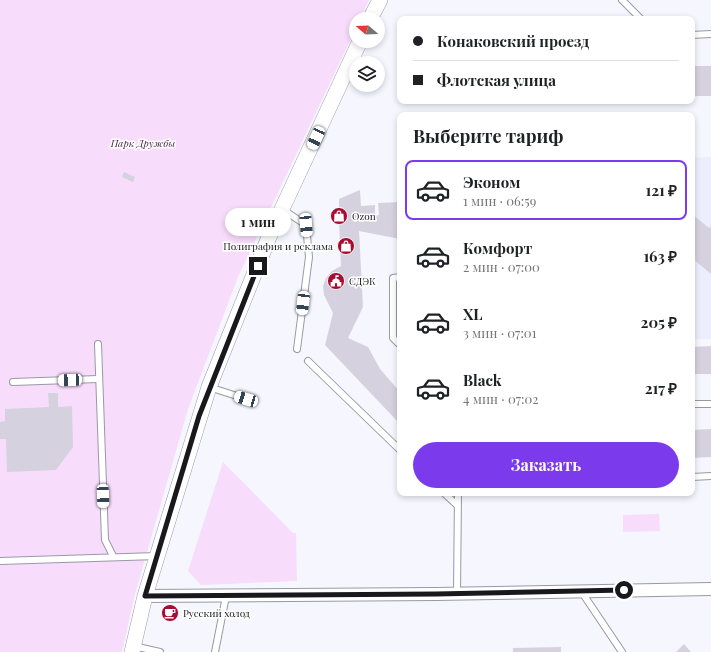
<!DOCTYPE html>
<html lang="ru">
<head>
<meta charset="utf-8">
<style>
  :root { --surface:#fff; --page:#f2f2f2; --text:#202124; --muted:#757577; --line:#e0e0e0; --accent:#7c3aed }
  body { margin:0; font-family:"Playfair Display",serif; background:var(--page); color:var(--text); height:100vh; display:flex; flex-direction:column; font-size:15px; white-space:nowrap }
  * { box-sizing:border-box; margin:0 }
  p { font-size:13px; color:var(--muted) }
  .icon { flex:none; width:22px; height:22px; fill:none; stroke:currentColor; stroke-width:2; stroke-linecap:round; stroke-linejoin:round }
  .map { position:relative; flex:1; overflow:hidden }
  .details { position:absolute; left:397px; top:112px; width:298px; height:384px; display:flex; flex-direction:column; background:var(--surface); border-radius:8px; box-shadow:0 2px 6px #0003 }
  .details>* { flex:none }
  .top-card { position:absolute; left:397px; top:16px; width:298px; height:88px; border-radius:8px; box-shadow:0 2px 6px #0003; display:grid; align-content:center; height:88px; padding:0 16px; background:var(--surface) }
  .needle { width:26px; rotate:289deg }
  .tools { position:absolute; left:349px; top:12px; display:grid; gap:8px }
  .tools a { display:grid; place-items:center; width:36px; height:36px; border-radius:50%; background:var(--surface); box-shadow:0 2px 6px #0003; font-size:20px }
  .end { position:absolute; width:18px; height:18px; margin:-9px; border:5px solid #19191d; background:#fff; box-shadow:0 0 0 2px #fff }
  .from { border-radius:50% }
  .bubble { position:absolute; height:28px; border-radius:14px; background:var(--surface); box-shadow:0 2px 6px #0003; font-size:13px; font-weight:700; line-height:28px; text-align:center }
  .car { position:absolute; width:12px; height:24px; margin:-12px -6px; border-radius:5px; box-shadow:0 0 3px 1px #0007; background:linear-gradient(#fff 24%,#345 0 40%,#fff 0 76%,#345 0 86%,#fff 0) }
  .top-card b { display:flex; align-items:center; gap:14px; height:38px; font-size:15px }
  .top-card b+b { border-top:1px solid var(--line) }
  .top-card i { width:10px; height:10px; background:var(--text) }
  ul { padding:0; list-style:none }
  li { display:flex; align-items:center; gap:12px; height:60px; margin:0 8px 6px; padding:0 8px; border:2px solid transparent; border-radius:8px }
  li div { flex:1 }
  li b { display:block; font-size:15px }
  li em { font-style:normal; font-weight:700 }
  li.on { border-color:var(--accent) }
  li>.icon { width:36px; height:36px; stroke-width:1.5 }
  h2 { padding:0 16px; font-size:18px; line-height:48px }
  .action { display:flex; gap:8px; margin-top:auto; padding:8px 16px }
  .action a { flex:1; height:46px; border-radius:24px; background:var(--accent); color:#fff; font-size:16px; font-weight:700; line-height:46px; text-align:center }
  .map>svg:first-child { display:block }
</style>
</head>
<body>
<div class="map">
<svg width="711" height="652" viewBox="0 0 711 652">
  <rect width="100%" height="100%" fill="#f5f6fe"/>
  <!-- built -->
  <path fill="#ecedfd" d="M711 157V339H692V158Z"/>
  <!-- green -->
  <g fill="#f8dcfb">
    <path d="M0 0H369L360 19H356V28L238 277 188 409 135 594 122 652H0Z"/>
    <path d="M223 462 293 533H296L297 581 201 585 188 571Z"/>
    <path d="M659 514 660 531 623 532V515Z"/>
  </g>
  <!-- building -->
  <g fill="#d6d1de">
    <rect x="692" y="66" width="19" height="30"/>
    <path d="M124 172 135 177 133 182 122 177Z"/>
    <path d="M360 190 361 206 375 205V216L379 215 378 203 400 202V239L359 231 363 307 348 338 368 347 380 369 400 392V424L325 345 333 313 324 295 323 286 326 278 332 271 341 266 339 222H334V211H339V199Z"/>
    <path d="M692 214 709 228 711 226V274L692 258Z"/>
    <path d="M711 346V374H692V347Z"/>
    <path d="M48 393H58V407L72 406 73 447 56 470 7 472 6 439H0V422L5 421V409L49 407Z"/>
    <path d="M711 429V457L692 458V430Z"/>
    <path d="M684 644 691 652H676Z"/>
    <path d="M561 647V652H513V648Z"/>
  </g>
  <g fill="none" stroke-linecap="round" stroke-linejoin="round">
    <!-- service casing -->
    <g stroke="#9999a6" stroke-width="8">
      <g id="service">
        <path d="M622 0 641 19"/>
        <path d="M692 35 711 34"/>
        <path d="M282 209 306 225 309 257 297 349"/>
        <path d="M400 277 393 278V338L400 345"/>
        <path d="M98 344 105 540 113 556"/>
        <path d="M308 361 400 450"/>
        <path d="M13 382 98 379"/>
        <path d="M209 387 246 399"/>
        <path d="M692 404H711"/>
        <path d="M692 477 711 476"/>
        <path d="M444 493 457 505"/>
        <path d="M0 561 157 556"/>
        <path d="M581 591 622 652"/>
        <path d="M457 594 458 493"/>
        <path d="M133 646 160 652"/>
        <path d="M215 652 226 596"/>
      </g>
    </g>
    <!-- minor casing -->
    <g stroke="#9999a6" stroke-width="14">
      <path id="minor" d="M145 596 436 594 711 589"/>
    </g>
    <!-- tertiary casing -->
    <g stroke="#9999a6" stroke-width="16">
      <g id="tertiary">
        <path d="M370 19 380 0"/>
        <path d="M132 652 145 596 209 387 269 237 360 41"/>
      </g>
    </g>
    <!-- service -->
    <use href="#service" stroke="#fff" stroke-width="6"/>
    <!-- minor -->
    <use href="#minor" stroke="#fff" stroke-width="12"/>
    <!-- tertiary -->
    <use href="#tertiary" stroke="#fff" stroke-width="15"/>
  </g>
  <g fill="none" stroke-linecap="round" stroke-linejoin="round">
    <!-- route -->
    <path stroke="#19191d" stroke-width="5" d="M258 266 199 416 145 596 436 594 624 590"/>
  </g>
  <!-- icons -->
  <defs>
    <g id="shop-disc" transform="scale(0.9)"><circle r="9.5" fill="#a70d31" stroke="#fff"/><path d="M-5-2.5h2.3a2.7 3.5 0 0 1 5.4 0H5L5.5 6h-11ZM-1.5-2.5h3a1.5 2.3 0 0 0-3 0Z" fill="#fff"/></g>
    <g id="civic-disc" transform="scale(0.9)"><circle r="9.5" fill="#a70d31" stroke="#fff"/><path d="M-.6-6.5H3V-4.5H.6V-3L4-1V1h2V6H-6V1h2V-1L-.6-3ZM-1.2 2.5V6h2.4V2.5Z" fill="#fff"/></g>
    <g id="cafe-disc" transform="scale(0.9)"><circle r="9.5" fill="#a70d31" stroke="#fff"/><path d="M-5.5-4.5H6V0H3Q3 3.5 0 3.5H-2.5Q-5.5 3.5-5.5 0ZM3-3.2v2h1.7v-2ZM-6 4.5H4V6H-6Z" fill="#fff"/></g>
  </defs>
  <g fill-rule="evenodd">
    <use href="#shop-disc" x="339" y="216"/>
    <use href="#shop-disc" x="346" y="246"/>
    <use href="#civic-disc" x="336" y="281"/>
    <use href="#cafe-disc" x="170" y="613"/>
  </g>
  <g text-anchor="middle" stroke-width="3" stroke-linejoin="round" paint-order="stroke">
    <!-- park labels -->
    <g font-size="10" font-style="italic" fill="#4b2550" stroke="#fff">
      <text x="143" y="147">Парк Дружбы</text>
    </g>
    <!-- poi labels -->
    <g font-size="10" fill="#19191d" stroke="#fff" text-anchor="start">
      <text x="352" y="220">Ozon</text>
      <text x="333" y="250" text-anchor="end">Полиграфия и реклама</text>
      <text x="349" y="285">СДЭК</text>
      <text x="183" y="617">Русский холод</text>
    </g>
  </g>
</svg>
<div class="tools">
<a><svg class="needle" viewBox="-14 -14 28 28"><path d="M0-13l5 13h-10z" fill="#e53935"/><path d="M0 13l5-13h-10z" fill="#757577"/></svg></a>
<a><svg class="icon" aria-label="layers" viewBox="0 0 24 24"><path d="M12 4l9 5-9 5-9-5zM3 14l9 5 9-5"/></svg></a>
</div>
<i class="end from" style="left:624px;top:590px"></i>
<i class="end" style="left:258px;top:266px"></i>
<div class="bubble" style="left:225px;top:208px;width:66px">1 мин</div>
<i class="car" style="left:316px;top:138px;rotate:205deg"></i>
<i class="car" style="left:306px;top:225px;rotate:175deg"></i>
<i class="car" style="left:303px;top:303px;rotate:187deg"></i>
<i class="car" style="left:70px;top:380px;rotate:268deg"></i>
<i class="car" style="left:246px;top:399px;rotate:287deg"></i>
<i class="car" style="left:103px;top:496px;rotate:178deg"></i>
<div class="top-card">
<b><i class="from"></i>Конаковский проезд</b>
<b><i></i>Флотская улица</b>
</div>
<section class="details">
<h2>Выберите тариф</h2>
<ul>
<li class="on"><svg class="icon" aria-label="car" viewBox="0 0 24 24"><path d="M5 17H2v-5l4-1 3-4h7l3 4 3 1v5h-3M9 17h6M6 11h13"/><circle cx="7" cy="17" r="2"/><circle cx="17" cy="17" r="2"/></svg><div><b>Эконом</b><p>1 мин · 06:59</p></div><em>121 ₽</em></li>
<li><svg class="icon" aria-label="car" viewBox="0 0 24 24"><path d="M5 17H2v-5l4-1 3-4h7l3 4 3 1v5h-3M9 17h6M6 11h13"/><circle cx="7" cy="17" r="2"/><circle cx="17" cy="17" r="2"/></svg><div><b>Комфорт</b><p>2 мин · 07:00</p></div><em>163 ₽</em></li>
<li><svg class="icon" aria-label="car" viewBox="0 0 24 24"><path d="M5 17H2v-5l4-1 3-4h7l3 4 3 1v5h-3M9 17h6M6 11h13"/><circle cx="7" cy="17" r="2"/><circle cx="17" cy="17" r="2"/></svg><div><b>XL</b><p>3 мин · 07:01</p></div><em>205 ₽</em></li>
<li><svg class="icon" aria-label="car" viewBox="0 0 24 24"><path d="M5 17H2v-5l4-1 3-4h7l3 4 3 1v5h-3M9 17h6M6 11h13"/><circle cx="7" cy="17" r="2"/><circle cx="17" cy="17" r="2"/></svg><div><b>Black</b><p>4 мин · 07:02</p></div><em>217 ₽</em></li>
</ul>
<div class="action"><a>Заказать</a></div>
</section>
</div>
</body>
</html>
